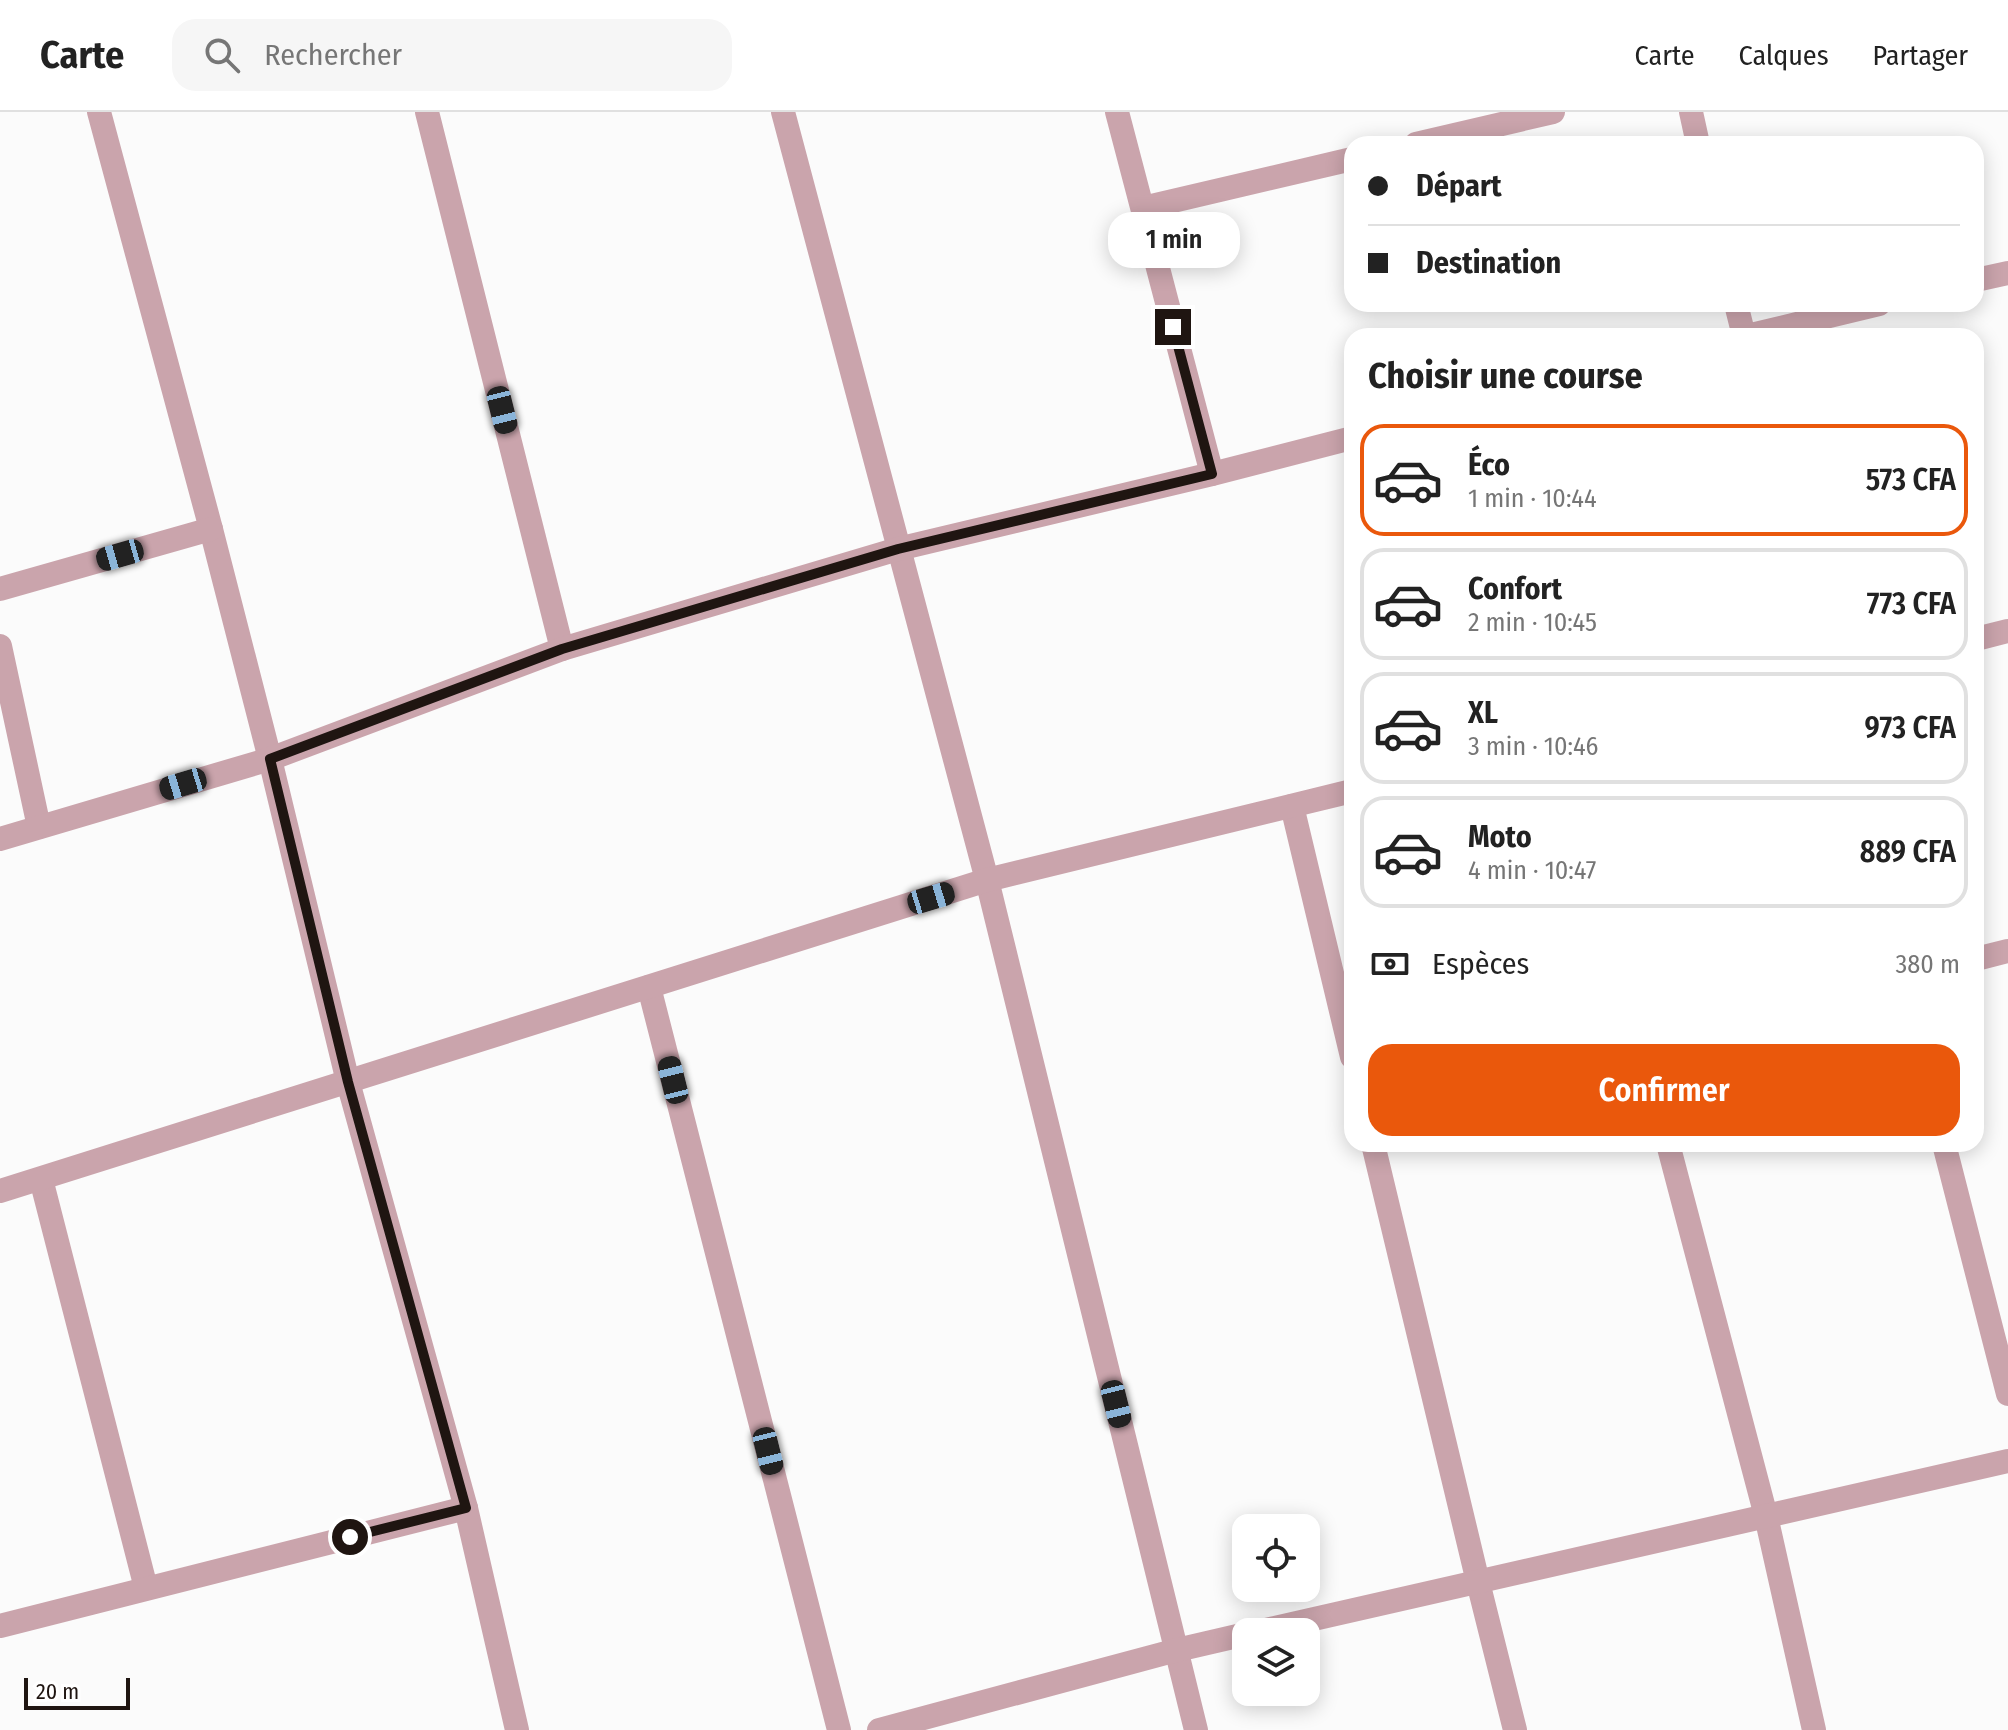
<!DOCTYPE html>
<html lang="fr">
<head>
<meta charset="utf-8">
<style>
  :root { --surface:#fff; --page:#f6f6f6; --text:#222; --muted:#767676; --line:#e0e0e0; --accent:#ea580c }
  body { margin:0; font-family:"Fira Sans Condensed",sans-serif; background:var(--page); color:var(--text); height:100vh; display:flex; flex-direction:column; font-size:30px; white-space:nowrap }
  * { box-sizing:border-box; margin:0 }
  p { font-size:26px; color:var(--muted) }
  .icon { flex:none; width:44px; height:44px; fill:none; stroke:currentColor; stroke-width:2; stroke-linecap:round; stroke-linejoin:round }
  .map { position:relative; flex:1; overflow:hidden }
  .sheet { position:absolute; left:1344px; top:216px; width:640px; height:824px; display:flex; flex-direction:column; background:var(--surface); border-radius:24px; box-shadow:0 4px 20px #0003 }
  .sheet>* { flex:none }
  .hud { position:absolute; left:1344px; top:24px; width:640px; height:176px; border-radius:24px; box-shadow:0 4px 20px #0003; display:grid; align-content:center; height:176px; padding:0 24px; background:var(--surface) }
  .fabs { position:absolute; left:1232px; top:1402px; display:grid; gap:16px }
  .fabs a { display:grid; place-items:center; width:88px; height:88px; border-radius:16px; background:var(--surface); box-shadow:0 4px 20px #0003; font-size:40px }
  .scale { position:absolute; left:24px; bottom:20px; width:106px; box-sizing:border-box; padding-left:8px; border:4px solid #1f1511; border-top:0; font-size:22px; line-height:28px; white-space:nowrap; color:#1f1511; -webkit-text-stroke:6px #fff; paint-order:stroke }
  .end { position:absolute; width:36px; height:36px; margin:-18px; border:10px solid #1f1511; background:#fff; box-shadow:0 0 0 4px #fff }
  .from { border-radius:50% }
  .bubble { position:absolute; height:56px; border-radius:24px; background:var(--surface); box-shadow:0 4px 20px #0003; font-size:26px; font-weight:600; line-height:56px; text-align:center }
  .car { position:absolute; width:24px; height:48px; margin:-24px -12px; border-radius:10px; box-shadow:0 0 6px 2px #0007; background:linear-gradient(#222 24%,#8ab4d8 0 40%,#222 0 76%,#8ab4d8 0 86%,#222 0) }
  .hud b { display:flex; align-items:center; gap:28px; height:76px; font-size:30px }
  .hud b+b { border-top:2px solid var(--line) }
  .hud i { width:20px; height:20px; background:var(--text) }
  ul { padding:0; list-style:none }
  li { display:flex; align-items:center; gap:24px; height:112px; margin:0 16px 12px; padding:0 8px; border:4px solid var(--line); border-radius:24px }
  li div { flex:1 }
  li b { display:block; font-size:30px }
  li em { font-style:normal; font-weight:600 }
  li.selected { border-color:var(--accent) }
  li>.icon { width:72px; height:72px; stroke-width:1.5 }
  h2 { padding:0 24px; font-size:36px; line-height:96px }
  .pay { display:flex; align-items:center; gap:20px; height:88px; padding:0 24px; font-size:30px }
  .pay p { margin-inline-start:auto }
  .button { display:flex; gap:16px; margin-top:auto; padding:16px 24px }
  .button a { flex:1; height:92px; border-radius:24px; background:var(--accent); color:#fff; font-size:32px; font-weight:600; line-height:92px; text-align:center }
  header { display:flex; align-items:center; gap:48px; box-sizing:border-box; height:112px; padding:0 40px; background:var(--surface); border-bottom:2px solid var(--line) }
  header strong { font-size:38px }
  nav { display:flex; gap:44px; margin-inline-start:auto; font-size:28px }
  .search { width:560px; height:72px; background:var(--page); display:flex; align-items:center; gap:20px; box-sizing:border-box; padding:0 28px; border-radius:24px; color:var(--muted); font-size:30px }
  .map>svg:first-child { display:block }
</style>
</head>
<body>
<header>
<strong>Carte</strong>
<div class="search"><svg class="icon" aria-label="search" viewBox="0 0 24 24"><circle cx="10" cy="10" r="6"/><path d="M15 15l6 6"/></svg>Rechercher</div>
<nav><a>Carte</a><a>Calques</a><a>Partager</a></nav>
</header>
<div class="map">
<svg width="2008" height="1618" viewBox="0 0 2008 1618">
  <rect width="100%" height="100%" fill="#fbfbfb"/>
  <g fill="none" stroke-linecap="round" stroke-linejoin="round">
    <!-- minor -->
    <g stroke="#caa4ac" stroke-width="24">
      <path d="M99 0 211 417 270 647 348 970 466 1396 517 1618"/>
      <path d="M427 0 562 537"/>
      <path d="M783 0 987 768 1196 1618"/>
      <path d="M1117 0 1212 362"/>
      <path d="M1691 0 1698 32"/>
      <path d="M1416 32 1553 0"/>
      <path d="M1143 96 1352 47"/>
      <path d="M1976 168 2008 161"/>
      <path d="M1736 192 1744 224"/>
      <path d="M1747 224 1879 192"/>
      <path d="M0 477 211 417"/>
      <path d="M1976 527 2008 519"/>
      <path d="M0 534 39 715"/>
      <path d="M1292 694 1352 945"/>
      <path d="M0 727 270 647 562 537 898 437 1212 362 1352 326"/>
      <path d="M1976 847 2008 839"/>
      <path d="M649 875 839 1618"/>
      <path d="M1373 1032 1478 1470 1515 1618"/>
      <path d="M1668 1032 1766 1404 1814 1618"/>
      <path d="M1944 1032 2008 1282"/>
      <path d="M41 1067 146 1476"/>
      <path d="M0 1079 987 768 1352 679"/>
      <path d="M0 1514 466 1396"/>
      <path d="M1257 1520 2008 1349"/>
      <path d="M879 1618 1177 1538 1246 1522"/>
    </g>
  </g>
  <g fill="none" stroke-linecap="round" stroke-linejoin="round">
    <!-- route -->
    <path stroke="#1f1511" stroke-width="10" d="M350 1425 466 1396 348 970 270 647 562 537 898 437 1212 362 1173 215"/>
  </g>
</svg>
<div class="fabs">
<a><svg class="icon" aria-label="locate" viewBox="0 0 24 24"><circle cx="12" cy="12" r="6"/><path d="M12 2v4M12 18v4M2 12h4M18 12h4"/></svg></a>
<a><svg class="icon" aria-label="layers" viewBox="0 0 24 24"><path d="M12 4l9 5-9 5-9-5zM3 14l9 5 9-5"/></svg></a>
</div>
<div class="scale">20 m</div>
<i class="end from" style="left:350px;top:1425px"></i>
<i class="end" style="left:1173px;top:215px"></i>
<div class="bubble" style="left:1108px;top:100px;width:132px">1 min</div>
<i class="car" style="left:502px;top:298px;rotate:166deg"></i>
<i class="car" style="left:120px;top:443px;rotate:254deg"></i>
<i class="car" style="left:183px;top:672px;rotate:253deg"></i>
<i class="car" style="left:931px;top:786px;rotate:73deg"></i>
<i class="car" style="left:673px;top:968px;rotate:346deg"></i>
<i class="car" style="left:1116px;top:1292px;rotate:166deg"></i>
<i class="car" style="left:768px;top:1339px;rotate:166deg"></i>
<div class="hud">
<b><i class="from"></i>Départ</b>
<b><i></i>Destination</b>
</div>
<section class="sheet">
<h2>Choisir une course</h2>
<ul>
<li class="selected"><svg class="icon" aria-label="car" viewBox="0 0 24 24"><path d="M5 17H2v-5l4-1 3-4h7l3 4 3 1v5h-3M9 17h6M6 11h13"/><circle cx="7" cy="17" r="2"/><circle cx="17" cy="17" r="2"/></svg><div><b>Éco</b><p>1 min · 10:44</p></div><em>573 CFA</em></li>
<li><svg class="icon" aria-label="car" viewBox="0 0 24 24"><path d="M5 17H2v-5l4-1 3-4h7l3 4 3 1v5h-3M9 17h6M6 11h13"/><circle cx="7" cy="17" r="2"/><circle cx="17" cy="17" r="2"/></svg><div><b>Confort</b><p>2 min · 10:45</p></div><em>773 CFA</em></li>
<li><svg class="icon" aria-label="car" viewBox="0 0 24 24"><path d="M5 17H2v-5l4-1 3-4h7l3 4 3 1v5h-3M9 17h6M6 11h13"/><circle cx="7" cy="17" r="2"/><circle cx="17" cy="17" r="2"/></svg><div><b>XL</b><p>3 min · 10:46</p></div><em>973 CFA</em></li>
<li><svg class="icon" aria-label="car" viewBox="0 0 24 24"><path d="M5 17H2v-5l4-1 3-4h7l3 4 3 1v5h-3M9 17h6M6 11h13"/><circle cx="7" cy="17" r="2"/><circle cx="17" cy="17" r="2"/></svg><div><b>Moto</b><p>4 min · 10:47</p></div><em>889 CFA</em></li>
</ul>
<div class="pay"><svg class="icon" aria-label="cash" viewBox="0 0 24 24"><path d="M3 7h18v10H3z"/><circle cx="12" cy="12" r="2"/></svg>Espèces<p>380 m</p></div>
<div class="button"><a>Confirmer</a></div>
</section>
</div>
</body>
</html>
